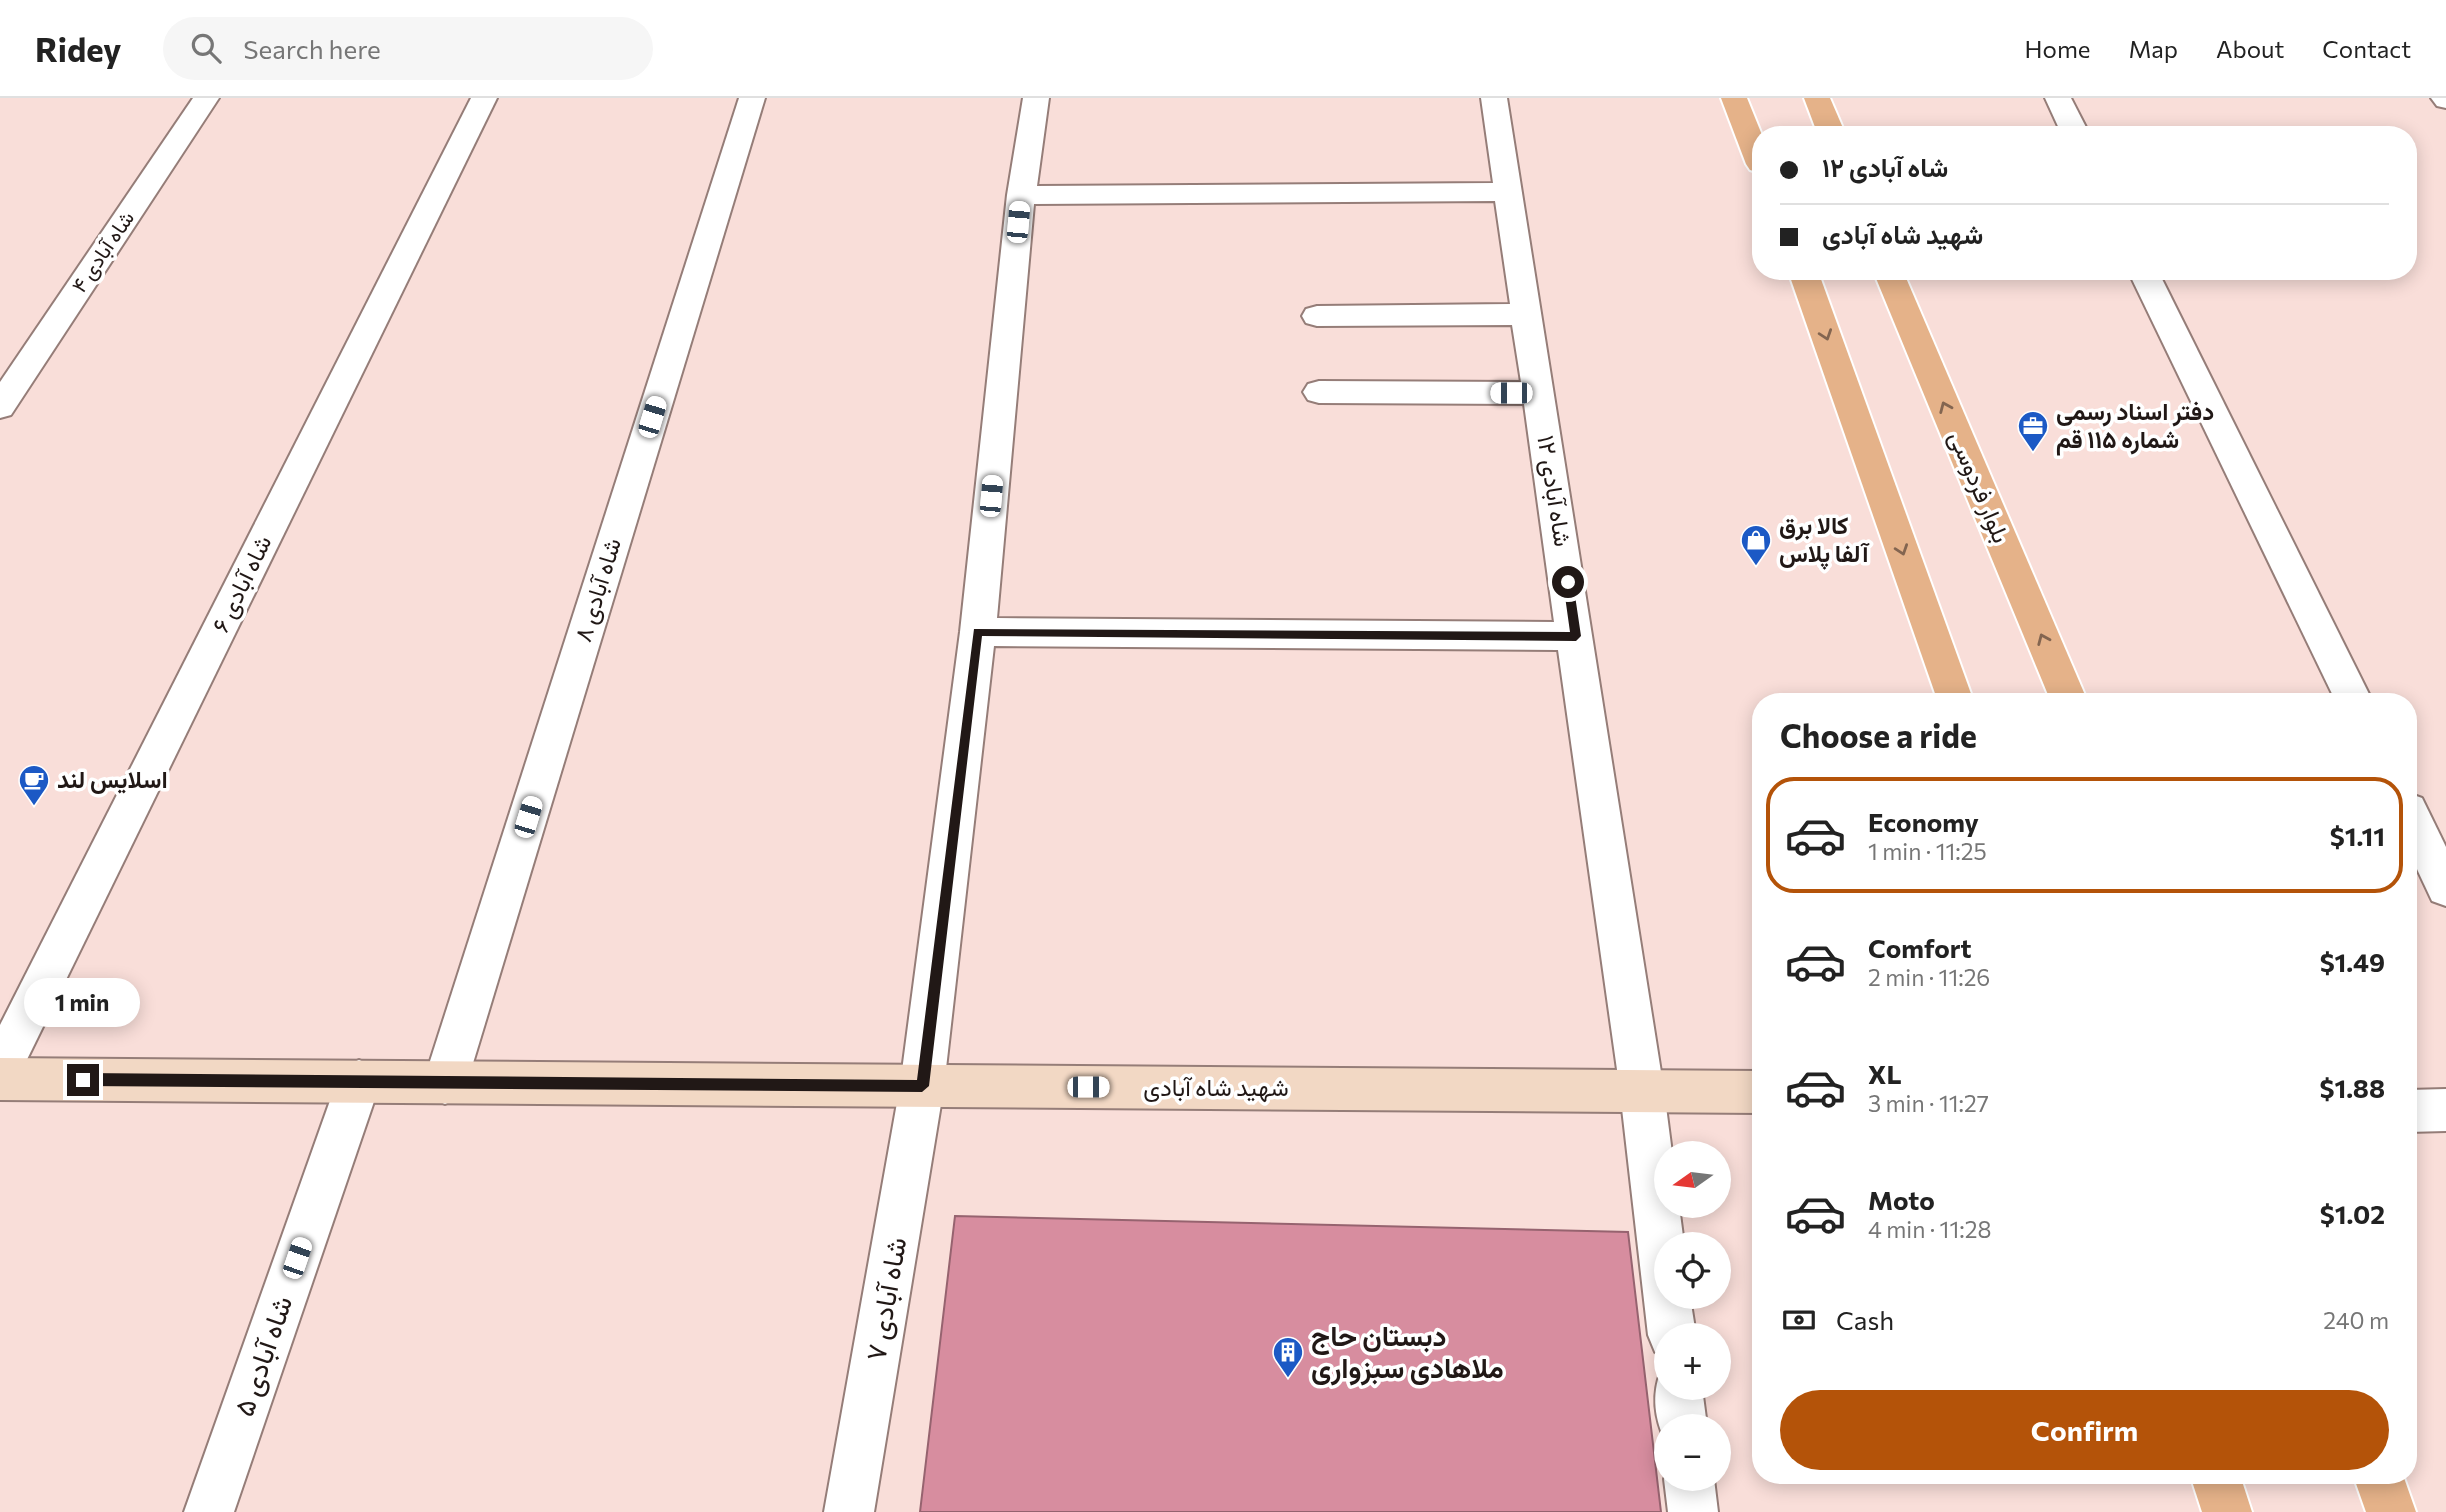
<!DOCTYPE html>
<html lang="en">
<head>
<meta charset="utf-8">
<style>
  :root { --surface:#fff; --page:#f6f6f6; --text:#222; --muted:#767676; --line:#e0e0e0; --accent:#b45309 }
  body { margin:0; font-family:Commissioner,Vazirmatn,sans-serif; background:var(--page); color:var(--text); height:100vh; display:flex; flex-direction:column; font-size:26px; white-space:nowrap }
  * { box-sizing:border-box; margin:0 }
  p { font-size:23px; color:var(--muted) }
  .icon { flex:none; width:38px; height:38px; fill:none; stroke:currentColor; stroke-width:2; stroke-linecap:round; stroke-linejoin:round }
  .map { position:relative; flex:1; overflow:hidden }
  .side { position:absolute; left:1752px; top:595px; width:665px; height:791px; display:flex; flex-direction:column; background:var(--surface); border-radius:28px; box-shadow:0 4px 18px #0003 }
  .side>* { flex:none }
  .guide { position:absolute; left:1752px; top:28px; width:665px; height:154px; border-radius:28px; box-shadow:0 4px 18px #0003; display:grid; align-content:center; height:154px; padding:0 28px; background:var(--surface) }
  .needle { width:46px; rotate:256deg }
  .buttons { position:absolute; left:1654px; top:1043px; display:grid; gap:14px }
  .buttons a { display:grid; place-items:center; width:77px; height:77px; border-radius:50%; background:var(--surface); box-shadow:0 4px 18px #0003; font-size:35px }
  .end { position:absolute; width:32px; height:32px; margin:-16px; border:9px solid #211816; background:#fff; box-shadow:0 0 0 4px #fff }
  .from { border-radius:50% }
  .bubble { position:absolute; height:49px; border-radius:24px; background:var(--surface); box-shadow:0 4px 18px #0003; font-size:23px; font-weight:700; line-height:49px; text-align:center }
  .car { position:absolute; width:21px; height:42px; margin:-21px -10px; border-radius:9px; box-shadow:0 0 5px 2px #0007; background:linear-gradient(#fff 24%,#345 0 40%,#fff 0 76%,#345 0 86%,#fff 0) }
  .guide b { display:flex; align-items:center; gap:24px; height:66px; font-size:26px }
  .guide b+b { border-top:2px solid var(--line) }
  .guide i { width:18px; height:18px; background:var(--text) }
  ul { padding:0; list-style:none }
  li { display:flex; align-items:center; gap:21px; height:116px; margin:0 14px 10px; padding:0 14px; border:4px solid transparent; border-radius:28px }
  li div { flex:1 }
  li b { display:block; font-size:26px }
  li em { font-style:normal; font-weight:700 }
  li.on { border-color:var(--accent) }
  li>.icon { width:63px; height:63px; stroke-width:1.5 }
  h2 { padding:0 28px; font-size:32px; line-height:84px }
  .pay { display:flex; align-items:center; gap:18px; height:77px; padding:0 28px; font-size:26px }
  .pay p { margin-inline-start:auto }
  .cta { display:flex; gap:14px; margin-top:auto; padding:14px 28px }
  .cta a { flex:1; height:80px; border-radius:42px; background:var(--accent); color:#fff; font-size:28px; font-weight:700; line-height:80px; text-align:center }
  header { display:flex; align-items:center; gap:42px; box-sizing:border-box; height:98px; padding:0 35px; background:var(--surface); border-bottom:2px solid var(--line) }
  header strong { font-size:33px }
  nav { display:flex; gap:38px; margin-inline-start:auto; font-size:24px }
  .search { width:490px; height:63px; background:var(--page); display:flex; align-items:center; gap:18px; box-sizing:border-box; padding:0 24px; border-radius:38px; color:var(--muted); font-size:26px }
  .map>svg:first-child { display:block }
</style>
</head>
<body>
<header>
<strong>Ridey</strong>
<div class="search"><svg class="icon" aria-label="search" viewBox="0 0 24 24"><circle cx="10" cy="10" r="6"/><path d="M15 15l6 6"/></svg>Search here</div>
<nav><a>Home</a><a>Map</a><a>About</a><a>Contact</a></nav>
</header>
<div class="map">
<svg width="2446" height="1414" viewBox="0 0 2446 1414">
  <rect width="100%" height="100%" fill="#f9ded9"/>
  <!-- building -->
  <path fill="#d78d9f" stroke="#96636f" stroke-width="2" d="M955 1118 1628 1134 1661 1414H920Z"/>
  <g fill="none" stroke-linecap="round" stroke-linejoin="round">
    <!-- minor casing -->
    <g stroke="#957d78" stroke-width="4">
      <g id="minor">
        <path d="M193 0H219L11 317 0 320V284Z"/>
        <path d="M471 0H497L15 986 0 992V927Z"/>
        <path d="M739 0H765L467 985 460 1000 445 1006 430 1000 423 985Z"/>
        <path d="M1023 0H1049L1037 88 1493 85 1481 0H1507L1664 993 1672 1055H1666V1108H1679L1684 1146H1666V1199H1690L1696 1237H1666V1258L1655 1254 1648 1237 1620 993 1558 552 994 548 944 988 874 1414H824L900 988 960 534 1007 97ZM1495 103 1510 206 1317 208 1306 211 1302 218 1306 225 1317 228 1512 227 1521 284 1319 283 1308 286 1303 294 1308 302 1319 305 1524 306 1554 524 997 520 1034 106Z"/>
        <path d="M2045 0H2071L2090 37H2062Z"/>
        <path d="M2431 0H2446V10L2437 8Z"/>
        <path d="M2128 173H2158L2373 604H2336Z"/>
        <path d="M2408 695 2422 700 2446 749V808L2432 803 2408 752Z"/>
        <path d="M359 962 374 968 381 983 234 1414H184L337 983 344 968Z"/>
        <path d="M2446 991V1033L2408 1034V992Z"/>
        <path d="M1666 1271V1290H1702L1707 1328H1666V1345C1655 1322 1651 1297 1661 1273Z"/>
        <path d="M1666 1377V1381H1714L1718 1414H1668L1664 1381Z"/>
      </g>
    </g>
    <!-- secondary casing -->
    <g stroke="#957d78" stroke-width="4">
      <path id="secondary" d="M0 960 1760 973V1015L0 1002Z"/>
    </g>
    <!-- primary casing -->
    <g stroke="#fff" stroke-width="4">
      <g id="primary">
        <path d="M1721 0H1747L1762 37 1760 75 1750 72 1746 66Z"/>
        <path d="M1804 0H1830L1846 37H1818Z"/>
        <path d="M1788 173H1818L1974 604H1938Z"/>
        <path d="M1873 173H1903L2088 604H2051Z"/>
        <path d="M2190 1377H2240L2252 1414H2202Z"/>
        <path d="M2353 1377H2403L2416 1414H2366Z"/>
      </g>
    </g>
    <!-- minor -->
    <use href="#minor" fill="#fff" fill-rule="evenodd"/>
    <!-- secondary -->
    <use href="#secondary" fill="#f2d8c4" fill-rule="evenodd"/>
    <!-- primary -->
    <use href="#primary" fill="#e5b289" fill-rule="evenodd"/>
  </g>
  <!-- one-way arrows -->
  <defs><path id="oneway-chevron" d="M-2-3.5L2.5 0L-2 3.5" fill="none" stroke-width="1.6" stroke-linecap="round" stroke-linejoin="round" transform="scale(1.75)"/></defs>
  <g stroke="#836550">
    <use href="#oneway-chevron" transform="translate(1826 237) rotate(71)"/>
    <use href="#oneway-chevron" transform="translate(1945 309) rotate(-113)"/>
    <use href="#oneway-chevron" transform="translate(1902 452) rotate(71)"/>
    <use href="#oneway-chevron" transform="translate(2043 541) rotate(-113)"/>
  </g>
  <!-- route -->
  <path fill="#211816" d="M1568 480 1573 484 1581 538 1576 543 982 538 929 988 922 994 83 988 77 982 83 975 917 982 974 531 1570 534 1563 484Z"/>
  <!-- icons -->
  <defs>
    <g id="office-pin" transform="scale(1.575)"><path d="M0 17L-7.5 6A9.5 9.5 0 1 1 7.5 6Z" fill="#1c59c5" stroke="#fff"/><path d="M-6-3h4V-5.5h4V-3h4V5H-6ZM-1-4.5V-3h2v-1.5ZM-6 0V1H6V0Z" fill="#fff"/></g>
    <g id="shop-pin" transform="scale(1.575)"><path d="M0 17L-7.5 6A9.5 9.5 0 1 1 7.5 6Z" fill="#1c59c5" stroke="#fff"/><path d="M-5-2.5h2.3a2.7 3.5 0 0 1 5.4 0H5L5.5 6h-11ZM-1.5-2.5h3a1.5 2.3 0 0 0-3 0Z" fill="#fff"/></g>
    <g id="cafe-pin" transform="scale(1.575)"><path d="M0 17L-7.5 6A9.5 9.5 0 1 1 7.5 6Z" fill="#1c59c5" stroke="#fff"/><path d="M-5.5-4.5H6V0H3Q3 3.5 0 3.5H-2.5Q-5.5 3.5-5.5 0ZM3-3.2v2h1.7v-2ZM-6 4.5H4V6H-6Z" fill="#fff"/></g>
    <g id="building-pin" transform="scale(1.575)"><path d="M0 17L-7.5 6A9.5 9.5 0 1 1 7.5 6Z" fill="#1c59c5" stroke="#fff"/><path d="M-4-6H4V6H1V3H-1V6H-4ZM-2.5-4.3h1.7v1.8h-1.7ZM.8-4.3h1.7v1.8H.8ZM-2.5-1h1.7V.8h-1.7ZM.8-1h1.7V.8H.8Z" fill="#fff"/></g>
  </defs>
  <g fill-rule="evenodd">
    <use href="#office-pin" x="2033" y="328"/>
    <use href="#shop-pin" x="1756" y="442"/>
    <use href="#cafe-pin" x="34" y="682"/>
    <use href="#building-pin" x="1288" y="1254"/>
  </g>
  <g text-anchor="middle" stroke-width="7" stroke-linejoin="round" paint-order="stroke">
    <!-- far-street labels -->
    <g font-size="21" fill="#211816" stroke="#fff">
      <text transform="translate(103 154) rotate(-56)" y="7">شاه آبادی ۴</text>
    </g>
    <!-- poi labels -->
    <g font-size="24" font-weight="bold" fill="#211816" stroke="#fff" text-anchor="start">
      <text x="2056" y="322">دفتر اسناد رسمی<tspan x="2056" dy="28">شماره ۱۱۵ قم</tspan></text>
      <text x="1779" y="436">کالا برق<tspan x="1779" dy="28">آلفا پلاس</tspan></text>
      <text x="57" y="690">اسلایس لند</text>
    </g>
    <!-- street labels -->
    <g font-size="24" fill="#211816" stroke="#fff">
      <text transform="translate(1979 389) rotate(67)" y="8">بلوار فردوسی</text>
      <text transform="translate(1554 393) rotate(81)" y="8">شاه آبادی ۱۲</text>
      <text transform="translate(242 486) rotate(-64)" y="8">شاه آبادی ۶</text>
      <text transform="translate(598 492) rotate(-73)" y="8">شاه آبادی ۸</text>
      <text x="1216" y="998">شهید شاه آبادی</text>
    </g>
    <!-- near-street labels -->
    <g font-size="28" fill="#211816" stroke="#fff">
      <text transform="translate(886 1201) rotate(-80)" y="10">شاه آبادی ۷</text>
      <text transform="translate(263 1258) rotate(-71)" y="10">شاه آبادی ۵</text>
    </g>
    <!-- near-poi labels -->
    <g font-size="28" font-weight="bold" fill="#211816" stroke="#fff" text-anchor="start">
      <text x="1311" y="1248">دبستان حاج<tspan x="1311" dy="32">ملاهادی سبزواری</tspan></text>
    </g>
  </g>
</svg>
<div class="buttons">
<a><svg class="needle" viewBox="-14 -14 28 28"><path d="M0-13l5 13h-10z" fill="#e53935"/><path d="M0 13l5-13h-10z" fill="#767676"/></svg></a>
<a><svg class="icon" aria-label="locate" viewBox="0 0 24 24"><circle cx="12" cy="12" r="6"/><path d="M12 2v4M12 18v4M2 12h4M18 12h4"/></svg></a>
<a>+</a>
<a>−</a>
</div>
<i class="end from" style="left:1568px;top:484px"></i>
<i class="end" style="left:83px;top:982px"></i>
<div class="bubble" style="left:24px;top:880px;width:116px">1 min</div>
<i class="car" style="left:1018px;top:124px;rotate:5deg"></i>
<i class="car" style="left:1511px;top:295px;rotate:270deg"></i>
<i class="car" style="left:652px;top:319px;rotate:17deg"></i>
<i class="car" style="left:991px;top:398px;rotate:5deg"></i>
<i class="car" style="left:528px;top:719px;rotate:17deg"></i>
<i class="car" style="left:1088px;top:989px;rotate:90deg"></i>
<i class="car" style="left:297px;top:1160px;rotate:19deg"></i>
<div class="guide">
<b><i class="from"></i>شاه آبادی ۱۲</b>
<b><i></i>شهید شاه آبادی</b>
</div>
<section class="side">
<h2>Choose a ride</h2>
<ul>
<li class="on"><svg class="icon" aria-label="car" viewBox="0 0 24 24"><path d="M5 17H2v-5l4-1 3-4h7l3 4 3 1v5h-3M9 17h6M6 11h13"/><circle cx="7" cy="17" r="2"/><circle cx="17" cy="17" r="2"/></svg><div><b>Economy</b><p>1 min · 11:25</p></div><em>$1.11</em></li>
<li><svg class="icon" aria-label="car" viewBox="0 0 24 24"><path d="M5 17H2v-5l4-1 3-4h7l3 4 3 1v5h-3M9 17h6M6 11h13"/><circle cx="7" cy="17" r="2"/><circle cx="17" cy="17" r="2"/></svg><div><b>Comfort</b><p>2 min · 11:26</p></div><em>$1.49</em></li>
<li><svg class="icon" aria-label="car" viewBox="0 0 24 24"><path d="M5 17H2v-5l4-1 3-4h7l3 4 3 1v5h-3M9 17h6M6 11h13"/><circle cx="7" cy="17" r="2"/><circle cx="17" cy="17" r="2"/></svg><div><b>XL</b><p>3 min · 11:27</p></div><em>$1.88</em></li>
<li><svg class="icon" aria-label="car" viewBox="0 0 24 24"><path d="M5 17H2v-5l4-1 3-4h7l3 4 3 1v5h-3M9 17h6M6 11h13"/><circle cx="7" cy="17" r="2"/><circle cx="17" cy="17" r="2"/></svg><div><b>Moto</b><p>4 min · 11:28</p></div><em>$1.02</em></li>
</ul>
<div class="pay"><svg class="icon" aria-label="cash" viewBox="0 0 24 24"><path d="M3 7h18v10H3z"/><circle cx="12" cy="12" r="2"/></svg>Cash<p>240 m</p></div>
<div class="cta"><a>Confirm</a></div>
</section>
</div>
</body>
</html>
